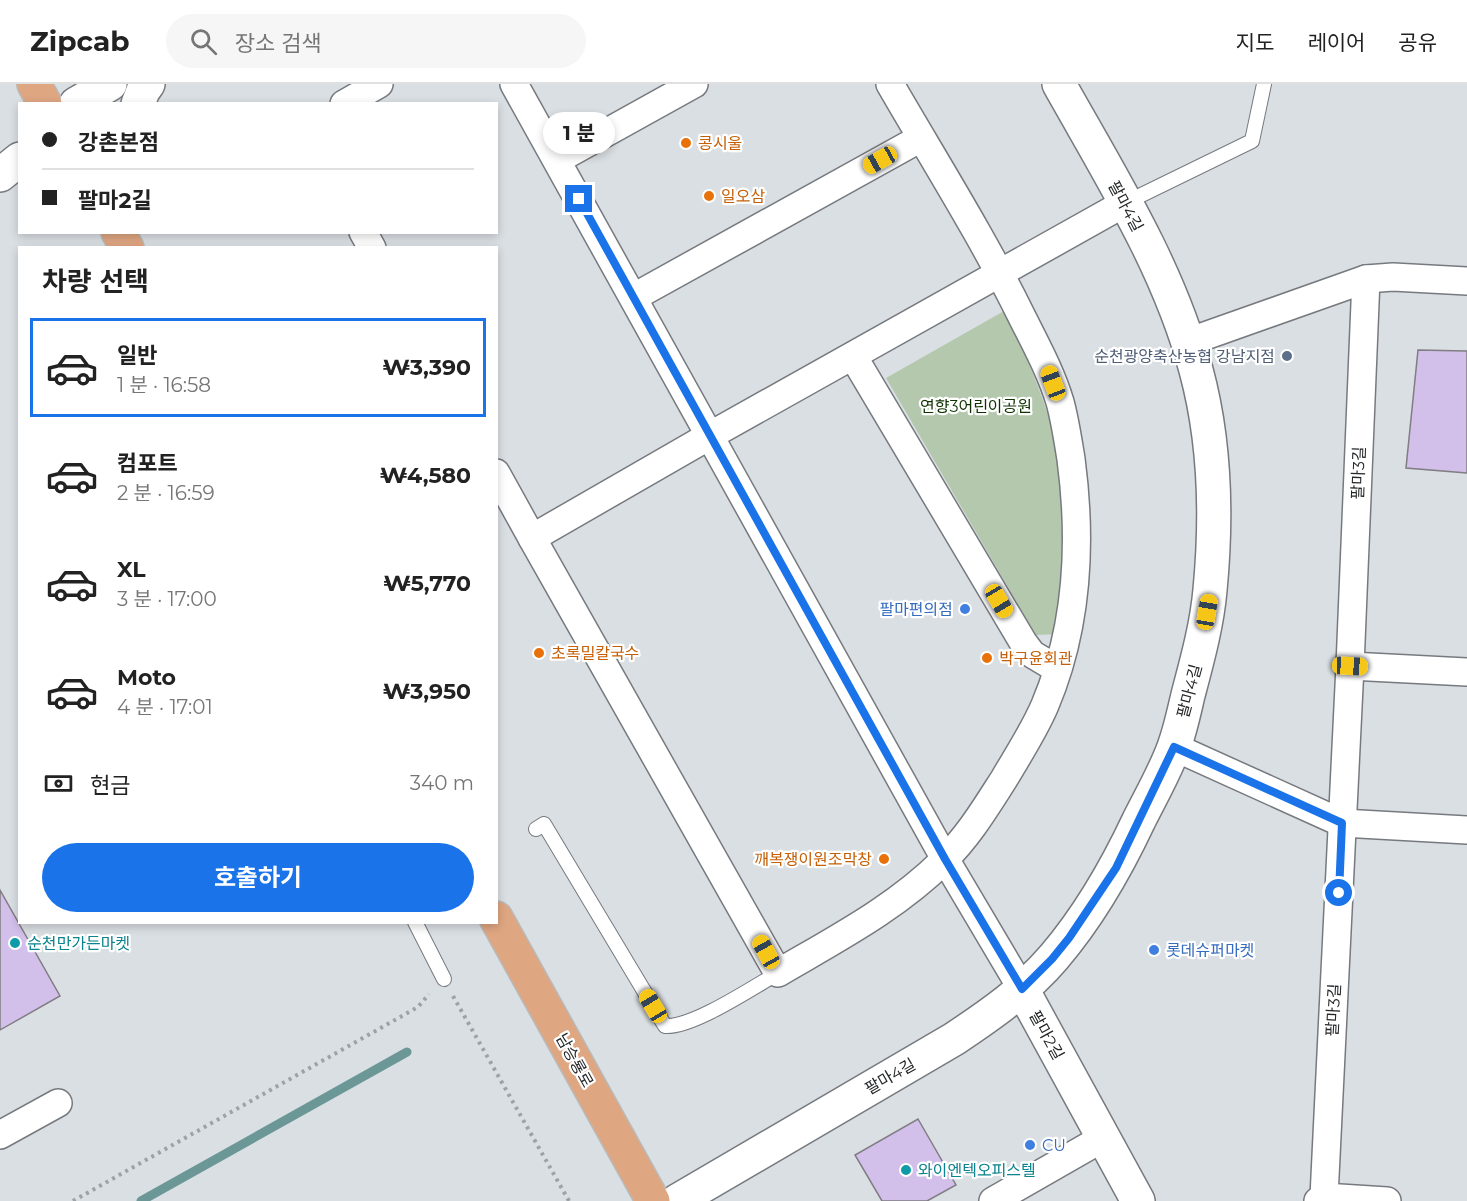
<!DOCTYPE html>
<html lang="ko">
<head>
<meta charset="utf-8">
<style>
  :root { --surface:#fff; --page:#f6f6f6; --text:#222; --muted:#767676; --line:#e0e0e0; --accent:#1a73e8 }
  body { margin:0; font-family:Montserrat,"Noto Sans KR",sans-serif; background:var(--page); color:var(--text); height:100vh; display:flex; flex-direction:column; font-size:22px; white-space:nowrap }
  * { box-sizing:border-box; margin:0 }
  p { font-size:20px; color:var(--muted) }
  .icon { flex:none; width:33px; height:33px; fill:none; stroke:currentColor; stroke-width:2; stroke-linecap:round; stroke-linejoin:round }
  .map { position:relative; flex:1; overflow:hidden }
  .drawer { position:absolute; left:18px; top:162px; width:480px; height:678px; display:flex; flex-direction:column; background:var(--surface); border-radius:0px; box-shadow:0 3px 9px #0003 }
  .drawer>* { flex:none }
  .banner { position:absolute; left:18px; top:18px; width:480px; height:132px; border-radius:0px; box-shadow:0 3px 9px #0003; display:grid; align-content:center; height:132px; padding:0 24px; background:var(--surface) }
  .end { position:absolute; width:27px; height:27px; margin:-14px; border:8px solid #1a73e8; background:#fff; box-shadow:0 0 0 3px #fff }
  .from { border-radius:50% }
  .bubble { position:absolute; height:42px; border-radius:21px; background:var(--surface); box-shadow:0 3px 9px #0003; font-size:20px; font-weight:700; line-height:42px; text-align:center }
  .car { position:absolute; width:18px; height:36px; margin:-18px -9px; border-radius:8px; box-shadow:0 0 4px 2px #0007; background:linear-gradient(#f5c518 24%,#345 0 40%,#f5c518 0 76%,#345 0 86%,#f5c518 0) }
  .banner b { display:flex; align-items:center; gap:21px; height:57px; font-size:22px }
  .banner b+b { border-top:2px solid var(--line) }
  .banner i { width:15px; height:15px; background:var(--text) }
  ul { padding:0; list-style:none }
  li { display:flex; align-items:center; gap:18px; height:99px; margin:0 12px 9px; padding:0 12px; border:3px solid transparent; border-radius:0px }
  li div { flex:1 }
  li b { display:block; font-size:22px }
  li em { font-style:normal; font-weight:700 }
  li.on { border-color:var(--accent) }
  li>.icon { width:54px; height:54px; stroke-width:1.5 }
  h2 { padding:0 24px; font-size:27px; line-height:72px }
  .pay { display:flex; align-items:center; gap:15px; height:66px; padding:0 24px; font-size:22px }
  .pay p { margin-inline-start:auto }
  .cta { display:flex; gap:12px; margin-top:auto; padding:12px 24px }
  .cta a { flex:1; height:69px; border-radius:36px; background:var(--accent); color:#fff; font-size:24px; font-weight:700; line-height:69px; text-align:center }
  header { display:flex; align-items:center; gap:36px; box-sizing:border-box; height:84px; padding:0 30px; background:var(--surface); border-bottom:2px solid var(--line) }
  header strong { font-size:28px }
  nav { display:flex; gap:33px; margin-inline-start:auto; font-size:21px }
  .search { width:420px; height:54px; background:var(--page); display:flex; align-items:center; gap:15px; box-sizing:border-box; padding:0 21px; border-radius:33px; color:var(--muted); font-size:22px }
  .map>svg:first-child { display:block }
</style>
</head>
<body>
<header>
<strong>Zipcab</strong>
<div class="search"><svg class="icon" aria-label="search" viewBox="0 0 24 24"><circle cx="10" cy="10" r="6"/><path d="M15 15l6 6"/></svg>장소 검색</div>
<nav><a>지도</a><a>레이어</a><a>공유</a></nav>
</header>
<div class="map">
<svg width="1467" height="1117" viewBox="0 0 1467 1117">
  <rect width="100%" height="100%" fill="#dadfe3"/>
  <!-- green -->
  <path fill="#b4c8ad" d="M1004 227C1033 284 1067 366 1068 431 1068 470 1062 511 1060 550L1036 551 886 294Z"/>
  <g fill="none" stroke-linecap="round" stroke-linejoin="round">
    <!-- stream -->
    <path stroke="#6c9797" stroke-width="9" d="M141 1117 407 968"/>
  </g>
  <!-- building -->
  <g fill="#d2bfea" stroke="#807d83" stroke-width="1.5">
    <path d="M1418 266 1467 267V389L1406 384Z"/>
    <path d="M0 806 60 912 0 946Z"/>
    <path d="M918 1035 956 1101 927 1117H882L855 1071Z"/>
  </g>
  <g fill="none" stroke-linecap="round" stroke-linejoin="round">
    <!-- service casing -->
    <g stroke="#767a7f" stroke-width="16">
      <g id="service">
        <path d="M1125 119 1252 57 1264 0"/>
        <path d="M536 745 544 740 665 942C692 944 752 904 778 889"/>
        <path d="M415 838 444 895"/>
      </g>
    </g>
    <!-- minor casing -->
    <g stroke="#767a7f" stroke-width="30">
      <g id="minor">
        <path d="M514 0 945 775 1022 905"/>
        <path d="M344 20 379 0"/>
        <path d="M557 76 694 0"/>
        <path d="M363 148 372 164"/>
        <path d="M634 213 921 54"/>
        <path d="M1188 258 1366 195 1393 193 1467 197"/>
        <path d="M853 272 1023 558 1032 570 1057 585"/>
        <path d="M496 389 532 454 711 351 1125 119"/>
        <path d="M532 454 778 889C836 855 896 824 944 776 968 753 986 723 1004 695 1018 671 1034 647 1045 621 1078 543 1082 458 1071 375 1068 357 1065 336 1060 318 1051 288 1035 259 1021 231 982 152 934 76 890 0"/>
        <path d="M1350 582 1467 588"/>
        <path d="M1174 663 1342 739 1467 746"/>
        <path d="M0 1051 58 1019"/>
        <path d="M1324 1113 1350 582 1366 195"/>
        <path d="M993 1117 1103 1054"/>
        <path d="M1318 1117 1324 1113 1387 1117"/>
      </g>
    </g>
    <!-- tertiary casing -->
    <g stroke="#767a7f" stroke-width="36">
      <g id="tertiary">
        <path d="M76 20 110 0"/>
        <path d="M138 20 143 7 148 0"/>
        <path d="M0 91 20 75"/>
        <path d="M1022 905 1138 1117"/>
        <path d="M677 1117 954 955C990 931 1026 906 1054 873 1089 832 1116 785 1139 736 1151 712 1165 688 1174 663 1180 647 1184 628 1188 611 1197 577 1207 541 1210 506 1217 433 1215 356 1196 286 1169 184 1110 91 1059 0"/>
      </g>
    </g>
    <!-- primary casing -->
    <g stroke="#b9baba" stroke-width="36">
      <g id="primary">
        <path d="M34 0 45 20"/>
        <path d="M118 148 127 164"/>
        <path d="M496 834 653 1117"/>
      </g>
    </g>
    <!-- path -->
    <g stroke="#9ea2a5" stroke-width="4" stroke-dasharray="3 4.5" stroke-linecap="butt">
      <path d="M453 912 569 1117"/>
      <path d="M73 1117 418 923 429 910"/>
    </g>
    <!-- service -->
    <use href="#service" stroke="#fff" stroke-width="14"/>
    <!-- minor -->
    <use href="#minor" stroke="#fff" stroke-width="27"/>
    <!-- tertiary -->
    <use href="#tertiary" stroke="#fff" stroke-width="33"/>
    <!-- primary -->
    <use href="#primary" stroke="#dfa682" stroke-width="33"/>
  </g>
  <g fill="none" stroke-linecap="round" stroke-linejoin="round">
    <!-- route -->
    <path stroke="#1a73e8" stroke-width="8" d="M579 115 945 775 1022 905 1052 875 1069 854 1116 784 1174 663 1342 739 1339 809"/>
  </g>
  <!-- markers -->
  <g fill="#e8710a" stroke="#fff" stroke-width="2">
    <circle cx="686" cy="59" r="6"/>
    <circle cx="709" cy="112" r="6"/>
    <circle cx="539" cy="569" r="6"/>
    <circle cx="987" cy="574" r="6"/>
    <circle cx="884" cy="775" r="6"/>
  </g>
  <circle fill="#5c6f8a" stroke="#fff" stroke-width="2" cx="1287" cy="272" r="6"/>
  <g fill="#3f7fe0" stroke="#fff" stroke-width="2">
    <circle cx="965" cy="525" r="6"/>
    <circle cx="1154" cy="866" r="6"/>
    <circle cx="1030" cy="1061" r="6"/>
  </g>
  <g fill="#0f9aa8" stroke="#fff" stroke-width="2">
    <circle cx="15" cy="859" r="6"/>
    <circle cx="906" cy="1086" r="6"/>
  </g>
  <g text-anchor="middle" stroke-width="4.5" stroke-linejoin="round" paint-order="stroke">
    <!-- food labels -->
    <g font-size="16" fill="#c56008" stroke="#fff" text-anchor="start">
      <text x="698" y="65">콩시울</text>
      <text x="721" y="118">일오삼</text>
      <text x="551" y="575">초록밀칼국수</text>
      <text x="999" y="580">박구윤회관</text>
      <text x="872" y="781" text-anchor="end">깨복쟁이원조막창</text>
    </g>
    <!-- street labels -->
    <g font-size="16" fill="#242628" stroke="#fff">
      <text transform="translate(1126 122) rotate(62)" y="6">팔마4길</text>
      <text transform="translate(1358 389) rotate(-88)" y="6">팔마3길</text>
      <text transform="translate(1189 607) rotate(-75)" y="6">팔마4길</text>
      <text transform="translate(1333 926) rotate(-87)" y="6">팔마3길</text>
      <text transform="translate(1047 951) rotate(61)" y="6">팔마2길</text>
      <text transform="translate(575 976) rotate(61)" y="6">남승룡로</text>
      <text transform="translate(890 992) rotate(-30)" y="6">팔마4길</text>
    </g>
    <!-- service labels -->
    <g font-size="16" fill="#4e5e75" stroke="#fff" text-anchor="end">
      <text x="1275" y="278">순천광양축산농협 강남지점</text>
    </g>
    <!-- park labels -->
    <g font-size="16" fill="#0e3300" stroke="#fff">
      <text x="976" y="328">연향3어린이공원</text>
    </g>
    <!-- shop labels -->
    <g font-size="16" fill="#366cbe" stroke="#fff" text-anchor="start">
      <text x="953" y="531" text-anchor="end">팔마편의점</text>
      <text x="1166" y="872">롯데슈퍼마켓</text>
      <text x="1042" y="1067">CU</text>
    </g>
    <!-- culture labels -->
    <g font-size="16" fill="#0d838f" stroke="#fff" text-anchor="start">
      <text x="27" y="865">순천만가든마켓</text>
      <text x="918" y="1092">와이엔텍오피스텔</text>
    </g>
  </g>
</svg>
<i class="end from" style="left:1339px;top:809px"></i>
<i class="end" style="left:579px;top:115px"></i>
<div class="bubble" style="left:543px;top:28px;width:72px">1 분</div>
<i class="car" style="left:880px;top:76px;rotate:241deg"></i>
<i class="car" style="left:1053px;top:299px;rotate:339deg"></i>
<i class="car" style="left:999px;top:517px;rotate:149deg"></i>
<i class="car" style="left:1207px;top:528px;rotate:10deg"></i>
<i class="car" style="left:1350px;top:582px;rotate:93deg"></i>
<i class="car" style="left:766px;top:868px;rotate:331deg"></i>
<i class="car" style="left:653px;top:922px;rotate:329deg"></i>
<div class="banner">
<b><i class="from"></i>강촌본점</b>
<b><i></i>팔마2길</b>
</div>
<section class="drawer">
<h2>차량 선택</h2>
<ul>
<li class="on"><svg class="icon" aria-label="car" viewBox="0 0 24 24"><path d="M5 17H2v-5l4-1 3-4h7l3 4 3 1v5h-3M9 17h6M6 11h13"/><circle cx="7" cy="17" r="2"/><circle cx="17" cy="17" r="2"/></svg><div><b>일반</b><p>1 분 · 16:58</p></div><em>₩3,390</em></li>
<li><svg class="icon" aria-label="car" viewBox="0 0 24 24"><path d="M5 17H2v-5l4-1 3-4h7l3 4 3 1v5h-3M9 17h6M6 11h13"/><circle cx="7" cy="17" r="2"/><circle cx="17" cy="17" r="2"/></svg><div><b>컴포트</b><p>2 분 · 16:59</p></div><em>₩4,580</em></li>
<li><svg class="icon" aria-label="car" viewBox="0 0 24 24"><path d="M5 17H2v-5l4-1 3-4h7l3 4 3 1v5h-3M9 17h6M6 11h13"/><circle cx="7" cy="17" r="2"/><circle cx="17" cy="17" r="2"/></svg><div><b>XL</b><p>3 분 · 17:00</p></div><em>₩5,770</em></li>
<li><svg class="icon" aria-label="car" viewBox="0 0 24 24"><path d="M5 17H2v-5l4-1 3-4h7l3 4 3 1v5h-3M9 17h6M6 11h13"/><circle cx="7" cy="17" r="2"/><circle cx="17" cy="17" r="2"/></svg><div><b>Moto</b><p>4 분 · 17:01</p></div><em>₩3,950</em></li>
</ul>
<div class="pay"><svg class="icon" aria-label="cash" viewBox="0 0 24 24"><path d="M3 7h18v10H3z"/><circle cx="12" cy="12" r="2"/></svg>현금<p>340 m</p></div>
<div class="cta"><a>호출하기</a></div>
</section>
</div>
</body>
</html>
